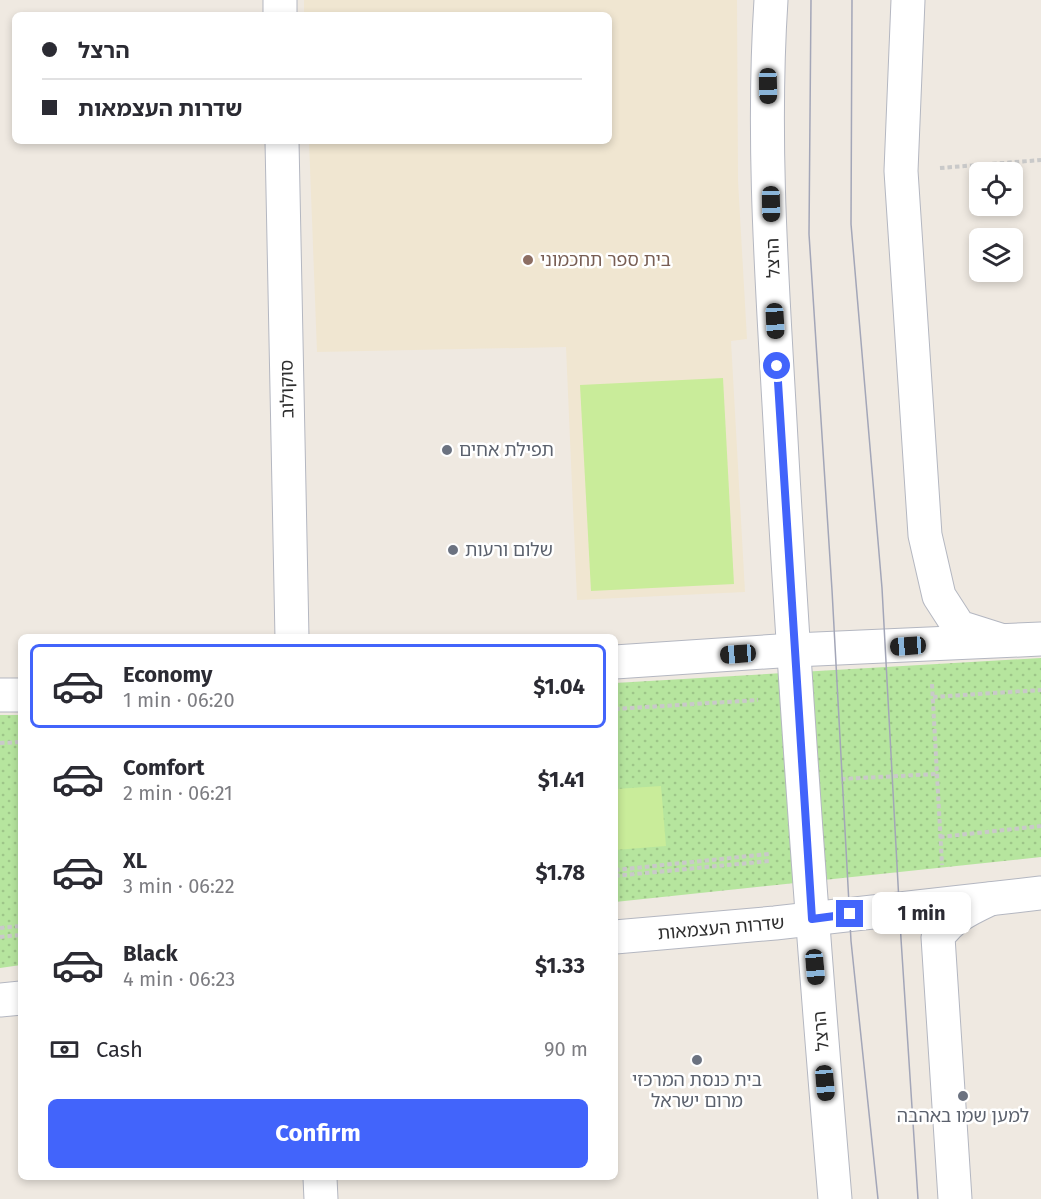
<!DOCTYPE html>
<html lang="en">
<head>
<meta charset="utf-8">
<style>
  :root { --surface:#fff; --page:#f2f2f3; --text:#2b2b33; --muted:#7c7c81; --line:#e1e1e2; --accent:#4264fb }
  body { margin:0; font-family:"Fira Sans","Noto Sans Hebrew",sans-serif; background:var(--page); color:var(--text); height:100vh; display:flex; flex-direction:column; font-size:22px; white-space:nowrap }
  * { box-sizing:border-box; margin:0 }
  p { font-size:20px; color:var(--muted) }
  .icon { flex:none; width:33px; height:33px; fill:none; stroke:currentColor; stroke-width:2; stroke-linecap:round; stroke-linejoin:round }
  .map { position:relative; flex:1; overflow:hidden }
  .details { position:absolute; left:18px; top:634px; width:600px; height:546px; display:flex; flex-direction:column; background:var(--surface); border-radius:9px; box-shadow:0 3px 9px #0003 }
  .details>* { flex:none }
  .banner { position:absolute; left:12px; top:12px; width:600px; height:132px; border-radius:9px; box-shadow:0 3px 9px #0003; display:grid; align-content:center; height:132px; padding:0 30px; background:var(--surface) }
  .buttons { position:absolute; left:969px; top:162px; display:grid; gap:12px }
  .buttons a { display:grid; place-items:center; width:54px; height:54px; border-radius:9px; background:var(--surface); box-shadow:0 3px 9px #0003; font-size:30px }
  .end { position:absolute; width:27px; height:27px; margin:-14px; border:8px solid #4264fb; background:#fff; box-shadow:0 0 0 3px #fff }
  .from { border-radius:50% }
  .bubble { position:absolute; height:42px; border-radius:9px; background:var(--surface); box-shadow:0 3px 9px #0003; font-size:20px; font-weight:700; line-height:42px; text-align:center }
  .car { position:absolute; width:18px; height:36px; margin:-18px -9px; border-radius:8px; box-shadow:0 0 4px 2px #0007; background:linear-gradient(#222 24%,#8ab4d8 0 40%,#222 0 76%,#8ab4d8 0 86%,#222 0) }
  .banner b { display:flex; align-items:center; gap:21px; height:57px; font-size:22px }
  .banner b+b { border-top:2px solid var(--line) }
  .banner i { width:15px; height:15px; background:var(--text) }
  ul { padding:10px 0 0; list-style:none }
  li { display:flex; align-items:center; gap:18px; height:84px; margin:0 12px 9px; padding:0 18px; border:3px solid transparent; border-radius:9px }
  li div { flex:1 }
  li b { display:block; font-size:22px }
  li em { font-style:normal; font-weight:700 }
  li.on { border-color:var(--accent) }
  li>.icon { width:54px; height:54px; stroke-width:1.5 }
  .pay { display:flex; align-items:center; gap:15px; height:66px; padding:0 30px; font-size:22px }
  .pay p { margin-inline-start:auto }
  .primary-button { display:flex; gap:12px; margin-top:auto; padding:12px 30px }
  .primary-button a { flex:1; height:69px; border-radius:9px; background:var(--accent); color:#fff; font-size:24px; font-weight:700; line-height:69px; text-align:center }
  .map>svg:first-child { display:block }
</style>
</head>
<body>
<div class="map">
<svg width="1041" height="1199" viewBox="0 0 1041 1199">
  <defs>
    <pattern id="park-dots" width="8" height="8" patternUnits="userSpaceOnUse" patternTransform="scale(1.5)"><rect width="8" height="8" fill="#b6e59e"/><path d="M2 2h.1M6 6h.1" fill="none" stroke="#9dc588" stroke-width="1.8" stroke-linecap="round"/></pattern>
  </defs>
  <rect width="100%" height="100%" fill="#efe9e1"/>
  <!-- education -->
  <path fill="#f0e6d1" d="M304 0H737L738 181 747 339 731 341 745 592 577 600 566 347 317 352 309 141H609V15H304Z"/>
  <!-- park -->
  <g fill="url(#park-dots)">
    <path d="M1041 658V857L615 902V683Z"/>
    <path d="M0 715H21V965L0 968Z"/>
  </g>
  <!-- pitch -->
  <g fill="#c9ec9a">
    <path d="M723 378 734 584 591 591 580 385Z"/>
    <path d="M661 786 666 846 615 850V789Z"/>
  </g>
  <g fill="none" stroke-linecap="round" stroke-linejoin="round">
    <!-- street casing -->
    <g stroke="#b4b7c1" stroke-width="35">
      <g id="street">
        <path d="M280 0V15"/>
        <path d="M908 0 901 171 925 535 939 596 959 627 1000 640"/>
        <path d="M282 141 292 638"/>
        <path d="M320 1178 321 1199"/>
        <path d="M955 1199 938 937C951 917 969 909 990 899"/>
      </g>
    </g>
    <!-- secondary casing -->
    <g stroke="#b4b7c1" stroke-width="35">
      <g id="secondary">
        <path d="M771 0C761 152 774 306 782 458 796 706 814 952 835 1199"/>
        <path d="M615 662 794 650 1041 639"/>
        <path d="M0 695H21"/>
        <path d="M615 937 775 923 1041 893"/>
        <path d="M0 1000 21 998"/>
      </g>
    </g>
    <!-- path -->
    <g stroke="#c9c9c9" stroke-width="4" stroke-dasharray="4.5 3" stroke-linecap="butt">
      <path d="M940 168 1041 160"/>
      <path d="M932 684 942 865"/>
      <path d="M933 697 1041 690"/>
      <path d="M615 709 758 700"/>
      <path d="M0 743 21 742"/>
      <path d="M841 779 937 774"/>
      <path d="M940 837 1041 826"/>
      <path d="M615 870 769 854"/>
      <path d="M615 876 769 861"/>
      <path d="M0 928 21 926"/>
      <path d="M0 937 21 935"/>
    </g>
    <!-- street -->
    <use href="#street" stroke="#fff" stroke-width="33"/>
    <!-- secondary -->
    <use href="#secondary" stroke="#fff" stroke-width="33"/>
    <!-- tram -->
    <g stroke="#a3a6b8" stroke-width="1.5">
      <path d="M811 0 809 234 832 590 851 941 878 1199"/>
      <path d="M852 0 851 224 882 588 901 939 918 1199"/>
    </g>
  </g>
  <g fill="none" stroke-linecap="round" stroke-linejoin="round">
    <!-- route -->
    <path stroke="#4264fb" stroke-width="8" d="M777 366 812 919 850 914"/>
  </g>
  <!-- markers -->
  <circle fill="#8d6e63" stroke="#fff" stroke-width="2" cx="528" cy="260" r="6"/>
  <g fill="#6b7280" stroke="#fff" stroke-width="2">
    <circle cx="447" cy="450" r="6"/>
    <circle cx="453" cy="550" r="6"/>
    <circle cx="697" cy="1060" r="6"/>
    <circle cx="963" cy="1096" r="6"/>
  </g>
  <g text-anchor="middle" stroke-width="5" stroke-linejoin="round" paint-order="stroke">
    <!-- street labels -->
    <g font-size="18" fill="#2e2e2e" stroke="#fff">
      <text transform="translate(773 258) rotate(-92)" y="6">הרצל</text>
      <text transform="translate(287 389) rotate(-91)" y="6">סוקולוב</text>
      <text transform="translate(721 928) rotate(-5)" y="6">שדרות העצמאות</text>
      <text transform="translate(821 1031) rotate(-95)" y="6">הרצל</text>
    </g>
    <!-- education labels -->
    <g font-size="18" fill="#785e54" stroke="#fff" text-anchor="start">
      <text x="540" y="266">בית ספר תחכמוני</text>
    </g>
    <!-- worship labels -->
    <g font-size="18" fill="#5b616d" stroke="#fff" text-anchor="start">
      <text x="459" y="456">תפילת אחים</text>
      <text x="465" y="556">שלום ורעות</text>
      <text x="697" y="1086" text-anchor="middle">בית כנסת המרכזי<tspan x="697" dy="21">מרום ישראל</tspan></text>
      <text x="963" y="1122" text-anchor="middle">למען שמו באהבה</text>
    </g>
  </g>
</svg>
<div class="buttons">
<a><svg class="icon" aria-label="locate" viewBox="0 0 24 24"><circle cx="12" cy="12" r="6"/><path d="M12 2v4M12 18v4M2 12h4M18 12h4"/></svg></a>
<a><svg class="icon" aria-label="layers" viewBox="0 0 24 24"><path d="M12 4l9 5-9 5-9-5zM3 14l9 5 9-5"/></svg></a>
</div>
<i class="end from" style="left:777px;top:366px"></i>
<i class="end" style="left:850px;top:914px"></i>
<div class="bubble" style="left:872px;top:892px;width:99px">1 min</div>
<i class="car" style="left:768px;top:86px;rotate:179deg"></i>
<i class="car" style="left:771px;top:204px;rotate:179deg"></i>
<i class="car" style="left:775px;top:321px;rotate:177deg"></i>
<i class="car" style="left:908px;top:646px;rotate:266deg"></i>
<i class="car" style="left:738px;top:654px;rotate:266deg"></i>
<i class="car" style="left:815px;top:967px;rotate:175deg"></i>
<i class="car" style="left:825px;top:1083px;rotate:175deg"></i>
<div class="banner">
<b><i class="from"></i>הרצל</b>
<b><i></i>שדרות העצמאות</b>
</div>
<section class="details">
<ul>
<li class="on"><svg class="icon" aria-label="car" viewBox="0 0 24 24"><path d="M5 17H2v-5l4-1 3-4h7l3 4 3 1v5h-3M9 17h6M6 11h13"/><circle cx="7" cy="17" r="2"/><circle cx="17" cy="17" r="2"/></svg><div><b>Economy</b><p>1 min · 06:20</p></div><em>$1.04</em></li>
<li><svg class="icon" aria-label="car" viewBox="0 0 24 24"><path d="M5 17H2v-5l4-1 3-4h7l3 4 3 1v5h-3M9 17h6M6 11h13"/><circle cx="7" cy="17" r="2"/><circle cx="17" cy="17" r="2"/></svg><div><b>Comfort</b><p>2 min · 06:21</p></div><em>$1.41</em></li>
<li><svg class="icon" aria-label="car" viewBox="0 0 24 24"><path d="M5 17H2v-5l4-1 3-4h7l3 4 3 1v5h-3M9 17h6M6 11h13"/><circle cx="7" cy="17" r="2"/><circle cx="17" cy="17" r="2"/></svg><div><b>XL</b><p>3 min · 06:22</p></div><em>$1.78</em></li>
<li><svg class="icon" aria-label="car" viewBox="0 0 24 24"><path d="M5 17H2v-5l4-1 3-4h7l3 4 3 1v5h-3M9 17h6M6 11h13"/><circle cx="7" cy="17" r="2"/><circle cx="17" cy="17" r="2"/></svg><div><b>Black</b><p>4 min · 06:23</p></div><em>$1.33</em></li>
</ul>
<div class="pay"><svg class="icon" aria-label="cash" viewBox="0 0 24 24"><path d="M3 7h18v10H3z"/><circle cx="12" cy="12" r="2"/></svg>Cash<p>90 m</p></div>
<div class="primary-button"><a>Confirm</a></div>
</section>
</div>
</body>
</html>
